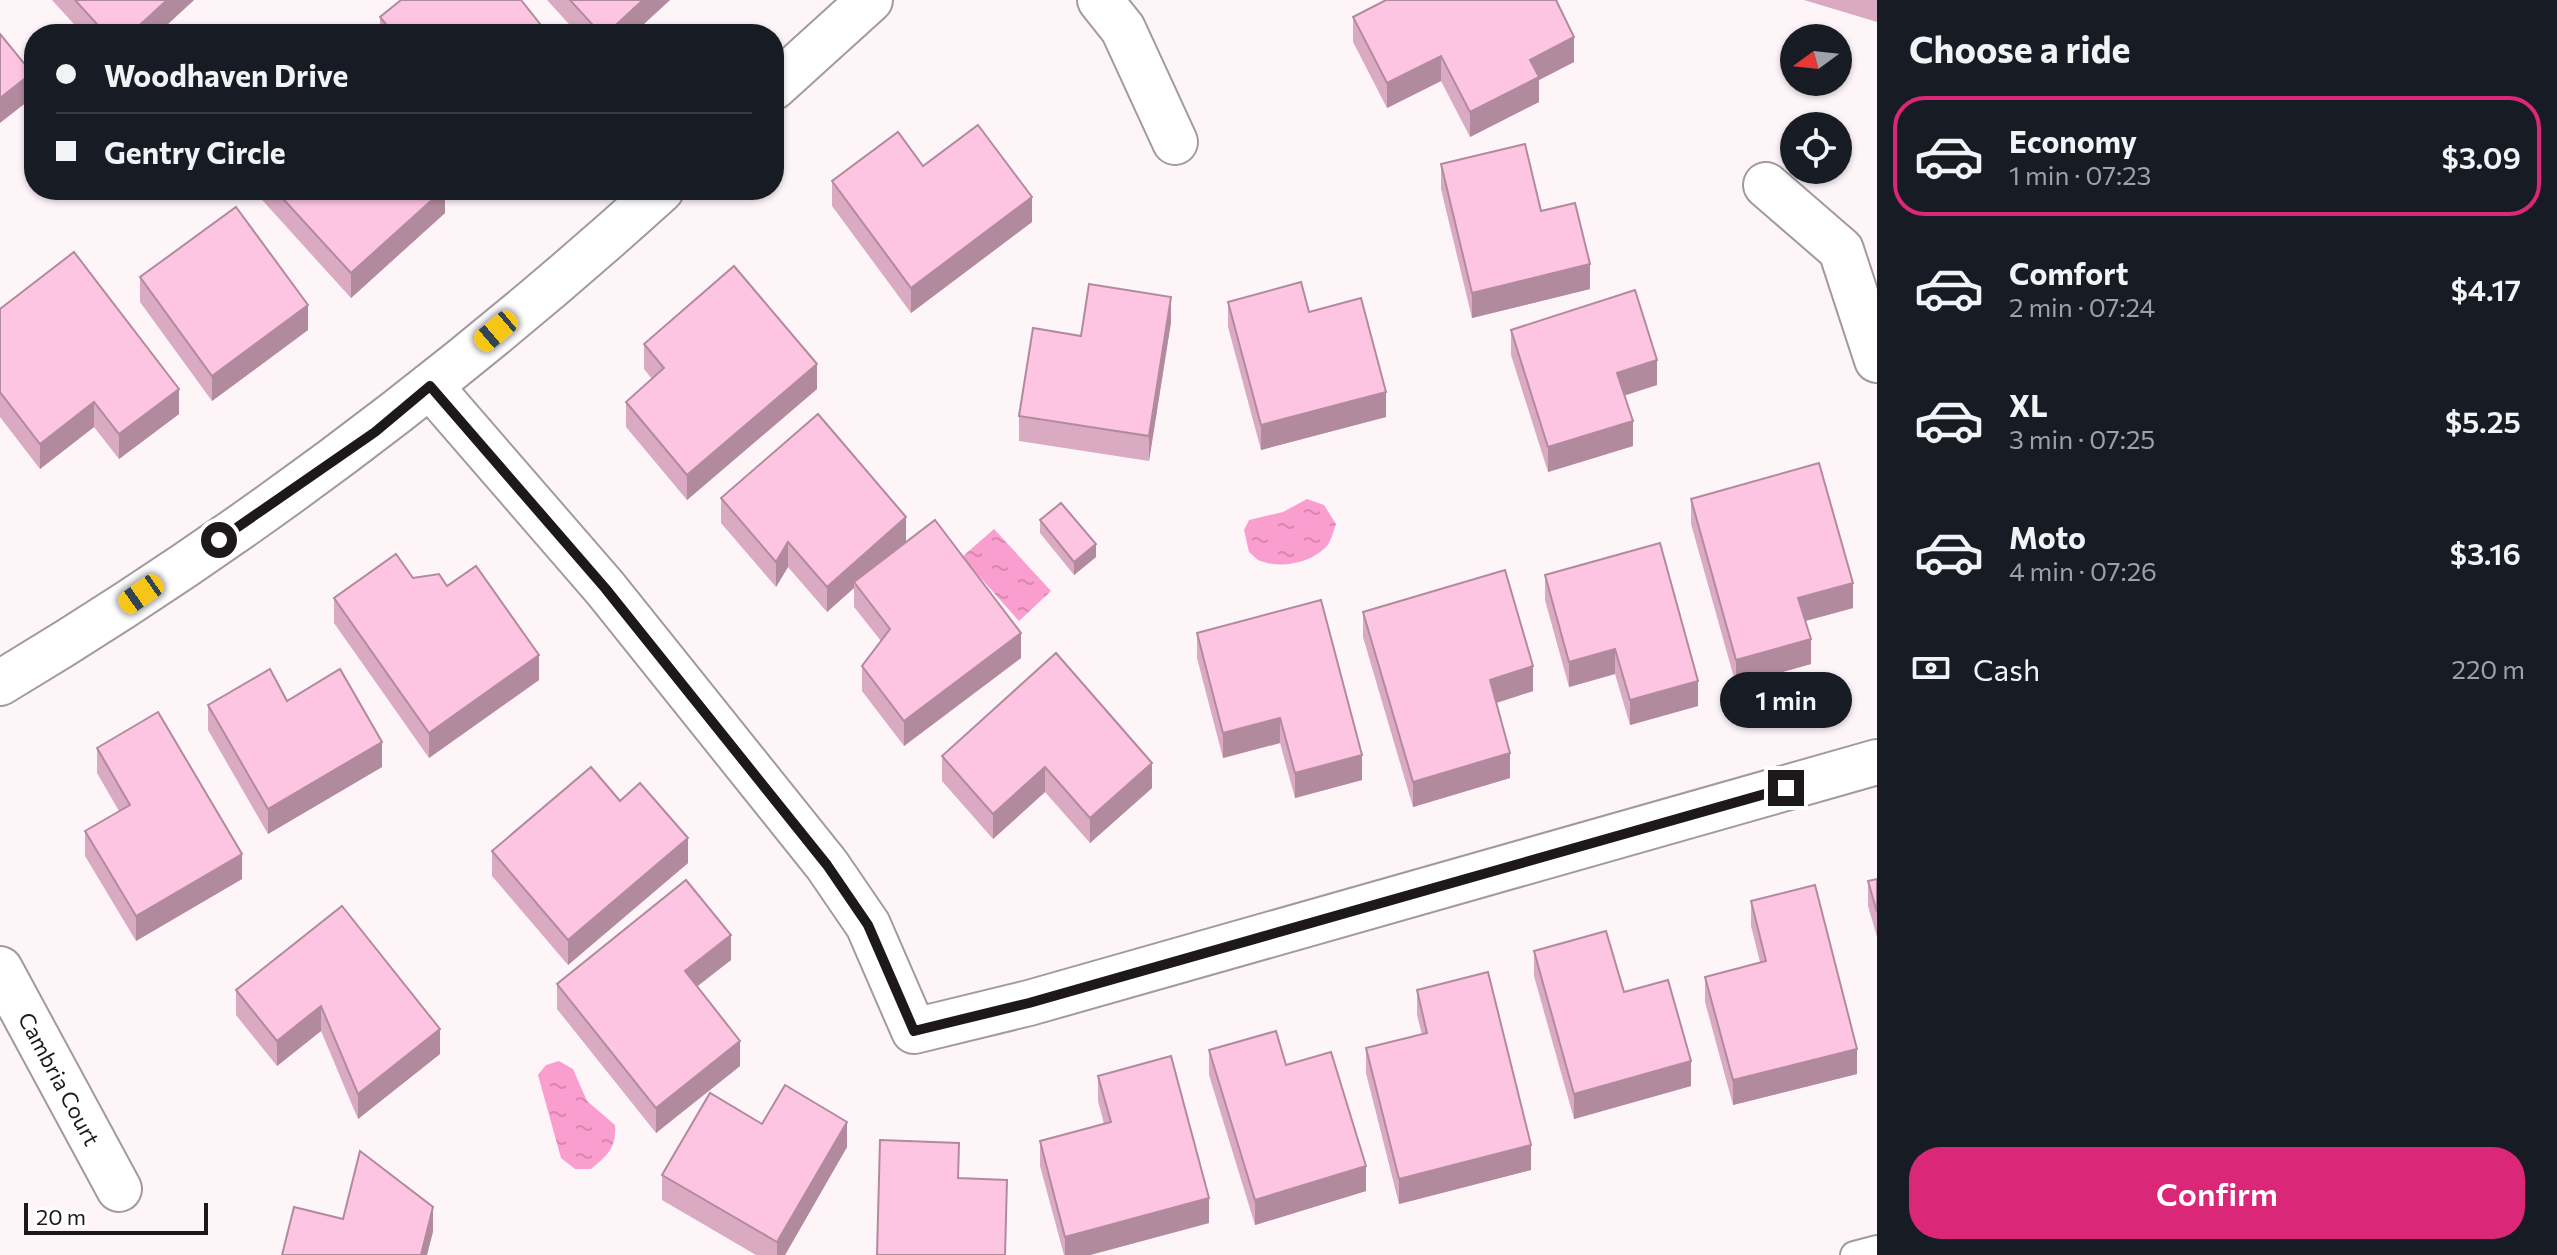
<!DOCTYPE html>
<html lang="en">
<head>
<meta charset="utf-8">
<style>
  :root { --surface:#171b24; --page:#20242c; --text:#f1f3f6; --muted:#9ea1a6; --line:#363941; --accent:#db2777 }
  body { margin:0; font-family:Commissioner,sans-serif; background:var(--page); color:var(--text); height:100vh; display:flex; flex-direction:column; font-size:30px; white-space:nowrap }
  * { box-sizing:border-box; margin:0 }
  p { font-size:26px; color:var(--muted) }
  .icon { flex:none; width:44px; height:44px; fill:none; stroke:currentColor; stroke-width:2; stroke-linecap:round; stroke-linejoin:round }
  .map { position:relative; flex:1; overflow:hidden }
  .panel { display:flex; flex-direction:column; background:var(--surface); width:680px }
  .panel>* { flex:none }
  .guide { position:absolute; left:24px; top:24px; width:760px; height:176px; border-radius:32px; box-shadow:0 2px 6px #0004; display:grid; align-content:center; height:176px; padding:0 32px; background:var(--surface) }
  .needle { width:52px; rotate:255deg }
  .fabs { position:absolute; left:1780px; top:24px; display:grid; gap:16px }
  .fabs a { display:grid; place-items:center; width:72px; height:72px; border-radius:50%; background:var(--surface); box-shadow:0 2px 6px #0004; font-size:40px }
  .scale { position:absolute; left:24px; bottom:20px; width:184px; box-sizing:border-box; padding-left:8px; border:4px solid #1d191b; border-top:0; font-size:22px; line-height:28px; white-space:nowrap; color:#1d191b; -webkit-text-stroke:6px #fff; paint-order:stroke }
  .end { position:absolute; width:36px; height:36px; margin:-18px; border:10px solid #1d191b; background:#fff; box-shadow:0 0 0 4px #fff }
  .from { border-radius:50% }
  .bubble { position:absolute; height:56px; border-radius:28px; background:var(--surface); box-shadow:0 2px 6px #0004; font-size:26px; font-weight:600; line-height:56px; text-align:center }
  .car { position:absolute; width:24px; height:48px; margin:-24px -12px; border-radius:10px; box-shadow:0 0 6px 2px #0007; background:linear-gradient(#f5c518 24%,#345 0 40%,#f5c518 0 76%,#345 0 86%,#f5c518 0) }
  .guide b { display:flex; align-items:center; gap:28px; height:76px; font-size:30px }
  .guide b+b { border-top:2px solid var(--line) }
  .guide i { width:20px; height:20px; background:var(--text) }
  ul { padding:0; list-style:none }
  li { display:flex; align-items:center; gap:24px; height:120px; margin:0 16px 12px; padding:0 16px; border:4px solid transparent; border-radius:32px }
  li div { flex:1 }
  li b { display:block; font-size:30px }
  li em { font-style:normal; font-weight:600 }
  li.active { border-color:var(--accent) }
  li>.icon { width:72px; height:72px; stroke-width:1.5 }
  h2 { padding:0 32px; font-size:36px; line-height:96px }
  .pay { display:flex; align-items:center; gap:20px; height:88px; padding:0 32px; font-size:30px }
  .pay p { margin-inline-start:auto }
  .button { display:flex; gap:16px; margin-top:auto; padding:16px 32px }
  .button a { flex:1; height:92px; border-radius:32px; background:var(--accent); color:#fff; font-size:32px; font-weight:600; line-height:92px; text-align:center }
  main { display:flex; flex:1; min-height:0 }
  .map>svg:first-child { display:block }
</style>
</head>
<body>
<main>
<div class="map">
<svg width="1877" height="1255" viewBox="0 0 1877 1255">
  <defs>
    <pattern id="water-ripples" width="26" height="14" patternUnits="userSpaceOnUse" patternTransform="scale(2)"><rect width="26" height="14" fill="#fa9ecf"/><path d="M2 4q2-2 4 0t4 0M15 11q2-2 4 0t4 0" fill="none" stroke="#d688b1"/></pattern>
  </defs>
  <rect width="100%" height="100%" fill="#fef5f9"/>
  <!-- water -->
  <g fill="url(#water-ripples)">
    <path d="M1307 499 1324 505 1336 524C1333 532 1331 543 1325 548 1308 564 1279 569 1258 560L1249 552 1244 530 1249 520 1283 512Z"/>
    <path d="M994 529 1051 591 1019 621 962 557Z"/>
    <path d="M559 1061 573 1069 587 1101 615 1125C617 1147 607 1156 591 1169H575L561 1158 538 1075 546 1065Z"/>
  </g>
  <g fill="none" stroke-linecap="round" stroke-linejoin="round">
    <!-- service casing -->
    <g stroke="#a3999e" stroke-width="30">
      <path id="service" d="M1854 1255 1877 1249"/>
    </g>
    <!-- minor casing -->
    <g stroke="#a3999e" stroke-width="48">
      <g id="minor">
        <path d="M1100 0 1123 29 1175 142"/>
        <path d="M774 87 870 0"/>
        <path d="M1766 185 1841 250 1877 360"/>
        <path d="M430 386 605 588 827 865 868 925 914 1031 1029 1003 1877 762"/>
        <path d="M0 683C236 542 457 375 661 190"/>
        <path d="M0 969 119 1189"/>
      </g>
    </g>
    <!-- service -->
    <use href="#service" stroke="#fff" stroke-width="26"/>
    <!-- minor -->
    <use href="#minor" stroke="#fff" stroke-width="44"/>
  </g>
  <!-- wall -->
  <g fill="#daa9c2">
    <path d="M52 0H194L157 34H83Z"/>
    <path d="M547 0H670L633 34H578Z"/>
    <path d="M1804 0H1877V22Z"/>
    <path d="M380 17 548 34H380Z"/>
    <path d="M1353 17 1574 62 1539 80V102L1470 137 1441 81 1387 108 1353 42Z"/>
    <path d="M1441 164 1590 289 1472 318 1441 189Z"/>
    <path d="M923 166 1032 222 911 313 832 206V181Z"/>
    <path d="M253 190H445V213L351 298Z"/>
    <path d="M140 277 308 330 212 401 140 302Z"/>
    <path d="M1228 302 1309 312 1386 417 1261 450 1228 327Z"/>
    <path d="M0 309 179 414 119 459 94 427 40 469 0 417Z"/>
    <path d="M1171 322 1149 461 1019 441V416L1081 336Z"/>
    <path d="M1511 330 1657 385 1624 395 1633 446 1548 472 1511 355Z"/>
    <path d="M644 344 817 389 687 500 626 427V402L652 379 644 369Z"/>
    <path d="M721 498 906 542 1021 658 904 746 862 691V666L881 641 854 607V588L827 612 788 567 776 587 721 523Z"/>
    <path d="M1691 499 1853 608 1805 621 1811 664 1736 685 1691 524Z"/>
    <path d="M1040 520 1096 557 1074 575 1040 533Z"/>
    <path d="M1545 575 1698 706 1630 725 1615 674 1569 687 1545 600Z"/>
    <path d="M413 578 447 586 539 680 429 758 334 623V598Z"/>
    <path d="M1363 612 1533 691 1496 703 1510 778 1413 807 1363 637Z"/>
    <path d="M1197 633 1362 780 1295 798 1280 743 1223 758 1197 658Z"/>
    <path d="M1056 653 1152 788 1090 843 1045 792 993 839 942 781V756Z"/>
    <path d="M287 701 382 767 268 834 208 730V705Z"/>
    <path d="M97 748 242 879 136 941 85 856V831L119 811 97 773Z"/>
    <path d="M620 801 688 863 568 965 492 876V851Z"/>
    <path d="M1877 879V937L1868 906V881Z"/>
    <path d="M1751 901 1857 1074 1733 1105 1705 1002V977L1760 962 1751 926Z"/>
    <path d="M342 906 440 1054 358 1119 321 1031 277 1066 236 1015V990Z"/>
    <path d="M1534 951 1624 992 1691 1086 1574 1119 1534 976Z"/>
    <path d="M731 960 697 986 740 1066 656 1133 557 1009V984Z"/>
    <path d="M1417 990 1531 1170 1399 1204 1366 1073V1048L1422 1035 1417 1015Z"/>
    <path d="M1209 1050 1286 1065 1366 1191 1255 1225 1209 1075Z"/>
    <path d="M1098 1076 1209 1223 1090 1255H1064L1040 1166V1141L1104 1124 1098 1101Z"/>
    <path d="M762 1124 847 1147 785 1255H756L662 1200V1175Z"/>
  </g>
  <!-- shaded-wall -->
  <g fill="#b28a9e">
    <path d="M167 0H194L157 34H130Z"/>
    <path d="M643 0H670L633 34H606Z"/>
    <path d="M1574 37V62L1539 80V102L1470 137V112L1530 60Z"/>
    <path d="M1441 56V81L1387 108V83Z"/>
    <path d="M32 73V98L0 123V98Z"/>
    <path d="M443 190H445V213L351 298V273Z"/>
    <path d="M1032 197V222L911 313V288Z"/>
    <path d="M1590 264V289L1472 318V293Z"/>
    <path d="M1171 297V322L1149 461V436Z"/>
    <path d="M308 305V330L212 401V376Z"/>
    <path d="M1657 360V385L1617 398V373Z"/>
    <path d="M817 364V389L687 500V475Z"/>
    <path d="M179 389V414L119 459V434Z"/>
    <path d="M1386 392V417L1261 450V425Z"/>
    <path d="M94 402V427L40 469V444Z"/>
    <path d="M1633 421V446L1548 472V447Z"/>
    <path d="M906 517V542L854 582V588L827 612V587Z"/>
    <path d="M788 542V567L776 587V562Z"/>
    <path d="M1096 544V557L1074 575V562Z"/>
    <path d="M1853 583V608L1798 623V598Z"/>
    <path d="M1021 633V658L904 746V721Z"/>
    <path d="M1811 639V664L1736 685V660Z"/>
    <path d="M1615 649V674L1569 687V662Z"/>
    <path d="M539 655V680L429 758V733Z"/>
    <path d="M1533 666V691L1490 705V680Z"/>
    <path d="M1698 681V706L1630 725V700Z"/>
    <path d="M1280 718V743L1223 758V733Z"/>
    <path d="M382 742V767L268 834V809Z"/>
    <path d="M1510 753V778L1413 807V782Z"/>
    <path d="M1362 755V780L1295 798V773Z"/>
    <path d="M1152 763V788L1090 843V818Z"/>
    <path d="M1045 767V792L993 839V814Z"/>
    <path d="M688 838V863L568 965V940Z"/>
    <path d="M242 854V879L136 941V916Z"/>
    <path d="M731 935V960L685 996V971Z"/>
    <path d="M321 1006V1031L277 1066V1041Z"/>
    <path d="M440 1029V1054L358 1119V1094Z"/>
    <path d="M740 1041V1066L656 1133V1108Z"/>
    <path d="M1857 1049V1074L1733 1105V1080Z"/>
    <path d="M1691 1061V1086L1574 1119V1094Z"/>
    <path d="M847 1122V1147L785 1255H777V1242Z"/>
    <path d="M1531 1145V1170L1399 1204V1179Z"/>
    <path d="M1366 1166V1191L1255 1225V1200Z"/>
    <path d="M1209 1198V1223L1090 1255H1065V1237Z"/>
    <path d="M433 1207V1232L427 1255H421Z"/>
  </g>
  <!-- building -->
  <g fill="#fec5e2" stroke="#b28a9e" stroke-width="2">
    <path d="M75 0H167L130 34H106Z"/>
    <path d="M401 0H521L548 34H394L380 17Z"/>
    <path d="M570 0H643L606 34H601Z"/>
    <path d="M1386 0H1556L1574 37 1530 60 1539 77 1470 112 1441 56 1387 83 1353 17Z"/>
    <path d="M0 34 32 73 0 98Z"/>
    <path d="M978 125 1032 197 911 288 832 181 898 132 923 166Z"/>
    <path d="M1525 144 1541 211 1575 203 1590 264 1472 293 1441 164Z"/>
    <path d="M275 190H443L351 273Z"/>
    <path d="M236 207 308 305 212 376 140 277Z"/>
    <path d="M74 252 179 389 119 434 94 402 40 444 0 392V309Z"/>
    <path d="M734 266 817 364 687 475 626 402 664 368 644 344Z"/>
    <path d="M1301 282 1309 312 1361 298 1386 392 1261 425 1228 302Z"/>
    <path d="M1089 284 1171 297 1149 436 1019 416 1033 328 1081 336Z"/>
    <path d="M1635 290 1657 360 1617 373 1633 421 1548 447 1511 330Z"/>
    <path d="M818 414 906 517 827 587 788 542 776 562 721 498Z"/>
    <path d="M1819 463 1853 583 1798 598 1811 639 1736 660 1691 499Z"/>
    <path d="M1061 503 1096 544 1074 562 1040 520Z"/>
    <path d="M935 520 1021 633 904 721 862 666 890 629 854 582Z"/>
    <path d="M1660 543 1698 681 1630 700 1615 649 1569 662 1545 575Z"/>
    <path d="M396 554 413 578 439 574 447 586 476 566 539 655 429 733 334 598Z"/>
    <path d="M1505 570 1533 666 1490 680 1510 753 1413 782 1363 612Z"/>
    <path d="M1321 600 1362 755 1295 773 1280 718 1223 733 1197 633Z"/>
    <path d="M1056 653 1152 763 1090 818 1045 767 993 814 942 756Z"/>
    <path d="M270 669 287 701 340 669 382 742 268 809 208 705Z"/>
    <path d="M158 712 242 854 136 916 85 831 130 805 97 748Z"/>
    <path d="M591 767 620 801 640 783 688 838 568 940 492 851Z"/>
    <path d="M1877 879V912L1868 881Z"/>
    <path d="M686 880 731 935 685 971 740 1041 656 1108 557 984Z"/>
    <path d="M1815 885 1857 1049 1733 1080 1705 977 1766 961 1751 901Z"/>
    <path d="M342 906 440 1029 358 1094 321 1006 277 1041 236 990Z"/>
    <path d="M1606 931 1624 992 1668 980 1691 1061 1574 1094 1534 951Z"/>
    <path d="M1488 972 1531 1145 1399 1179 1366 1048 1427 1033 1417 990Z"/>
    <path d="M1276 1031 1286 1065 1331 1052 1366 1166 1255 1200 1209 1050Z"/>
    <path d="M1171 1056 1209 1198 1065 1237 1040 1141 1111 1122 1098 1076Z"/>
    <path d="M785 1085 847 1122 777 1242 662 1175 710 1093 762 1124Z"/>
    <path d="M880 1140 959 1143 958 1178 1007 1180 1005 1255H877Z"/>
    <path d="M360 1151 433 1207 421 1255H282L294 1207 343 1219Z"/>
  </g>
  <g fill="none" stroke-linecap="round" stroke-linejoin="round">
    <!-- route -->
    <path stroke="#1d191b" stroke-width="10" d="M219 540 375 432 430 386 605 588 827 865 868 925 914 1031 1029 1003 1786 788"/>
  </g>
  <g text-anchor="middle" stroke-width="8" stroke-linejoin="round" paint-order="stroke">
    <!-- street labels -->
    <g font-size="22" fill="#1d191b" stroke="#fff">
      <text transform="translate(59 1079) rotate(62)" y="8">Cambria Court</text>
    </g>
  </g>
</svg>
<div class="fabs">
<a><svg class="needle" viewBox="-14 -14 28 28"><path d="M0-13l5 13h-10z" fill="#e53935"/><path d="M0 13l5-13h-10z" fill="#9ea1a6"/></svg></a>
<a><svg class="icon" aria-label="locate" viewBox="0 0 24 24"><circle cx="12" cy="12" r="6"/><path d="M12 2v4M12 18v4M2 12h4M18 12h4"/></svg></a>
</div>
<div class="scale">20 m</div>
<i class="end from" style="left:219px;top:540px"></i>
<i class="end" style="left:1786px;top:788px"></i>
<div class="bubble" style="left:1720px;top:672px;width:132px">1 min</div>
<i class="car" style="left:496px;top:331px;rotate:230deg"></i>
<i class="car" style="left:141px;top:594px;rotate:235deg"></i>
<div class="guide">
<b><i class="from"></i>Woodhaven Drive</b>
<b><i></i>Gentry Circle</b>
</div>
</div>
<section class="panel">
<h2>Choose a ride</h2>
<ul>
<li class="active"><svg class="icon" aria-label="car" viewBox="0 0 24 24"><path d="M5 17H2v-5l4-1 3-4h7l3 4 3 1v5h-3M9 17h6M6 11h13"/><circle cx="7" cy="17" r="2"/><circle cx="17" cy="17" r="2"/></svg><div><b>Economy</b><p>1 min · 07:23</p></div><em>$3.09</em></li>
<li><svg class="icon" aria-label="car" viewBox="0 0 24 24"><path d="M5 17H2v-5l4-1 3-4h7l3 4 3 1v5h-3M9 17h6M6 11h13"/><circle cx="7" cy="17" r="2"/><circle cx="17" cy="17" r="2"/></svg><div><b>Comfort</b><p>2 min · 07:24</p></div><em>$4.17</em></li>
<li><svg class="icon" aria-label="car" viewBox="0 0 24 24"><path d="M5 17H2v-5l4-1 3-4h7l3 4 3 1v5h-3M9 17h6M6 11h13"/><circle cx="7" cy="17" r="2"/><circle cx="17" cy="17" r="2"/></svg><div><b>XL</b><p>3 min · 07:25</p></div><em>$5.25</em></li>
<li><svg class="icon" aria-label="car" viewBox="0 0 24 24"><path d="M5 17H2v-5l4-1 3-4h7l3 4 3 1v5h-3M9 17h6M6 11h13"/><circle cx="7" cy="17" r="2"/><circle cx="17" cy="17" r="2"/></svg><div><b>Moto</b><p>4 min · 07:26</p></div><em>$3.16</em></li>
</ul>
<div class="pay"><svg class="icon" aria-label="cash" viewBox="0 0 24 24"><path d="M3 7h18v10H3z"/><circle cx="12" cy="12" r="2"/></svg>Cash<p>220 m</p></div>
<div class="button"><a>Confirm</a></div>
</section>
</main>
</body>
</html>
